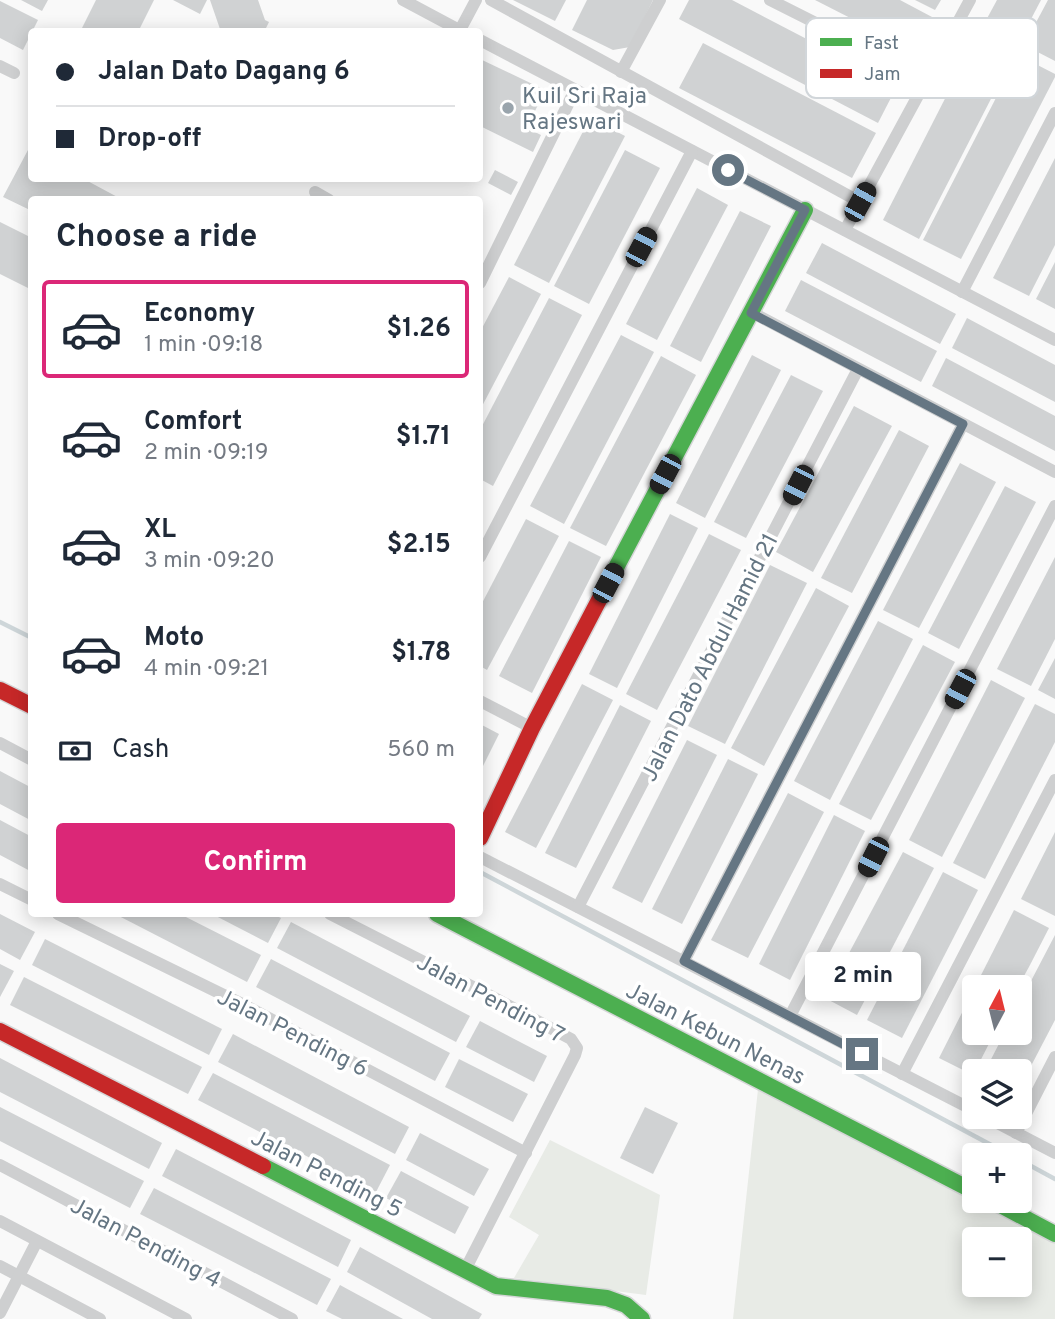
<!DOCTYPE html>
<html lang="en">
<head>
<meta charset="utf-8">
<style>
  :root { --surface:#fff; --page:#f2f2f3; --text:#1f2937; --muted:#747a83; --line:#e0e1e3; --accent:#db2777 }
  body { margin:0; font-family:Overpass,sans-serif; background:var(--page); color:var(--text); height:100vh; display:flex; flex-direction:column; font-size:26px; white-space:nowrap }
  * { box-sizing:border-box; margin:0 }
  p { font-size:23px; color:var(--muted) }
  .icon { flex:none; width:38px; height:38px; fill:none; stroke:currentColor; stroke-width:2; stroke-linecap:round; stroke-linejoin:round }
  .map { position:relative; flex:1; overflow:hidden }
  .side { position:absolute; left:28px; top:196px; width:455px; height:721px; display:flex; flex-direction:column; background:var(--surface); border-radius:7px; box-shadow:0 4px 18px #0003 }
  .side>* { flex:none }
  .hud { position:absolute; left:28px; top:28px; width:455px; height:154px; border-radius:7px; box-shadow:0 4px 18px #0003; display:grid; align-content:center; height:154px; padding:0 28px; background:var(--surface) }
  .needle { width:46px; rotate:7deg }
  .buttons { position:absolute; left:962px; top:975px; display:grid; gap:14px }
  .buttons a { display:grid; place-items:center; width:70px; height:70px; border-radius:7px; background:var(--surface); box-shadow:0 4px 18px #0003; font-size:35px }
  .end { position:absolute; width:32px; height:32px; margin:-16px; border:9px solid #657683; background:#fff; box-shadow:0 0 0 4px #fff }
  .from { border-radius:50% }
  .bubble { position:absolute; height:49px; border-radius:7px; background:var(--surface); box-shadow:0 4px 18px #0003; font-size:23px; font-weight:700; line-height:49px; text-align:center }
  .car { position:absolute; width:21px; height:42px; margin:-21px -10px; border-radius:9px; box-shadow:0 0 5px 2px #0007; background:linear-gradient(#222 24%,#8ab4d8 0 40%,#222 0 76%,#8ab4d8 0 86%,#222 0) }
  .hud b { display:flex; align-items:center; gap:24px; height:66px; font-size:26px }
  .hud b+b { border-top:2px solid var(--line) }
  .hud i { width:18px; height:18px; background:var(--text) }
  ul { padding:0; list-style:none }
  li { display:flex; align-items:center; gap:21px; height:98px; margin:0 14px 10px; padding:0 14px; border:4px solid transparent; border-radius:7px }
  li div { flex:1 }
  li b { display:block; font-size:26px }
  li em { font-style:normal; font-weight:700 }
  li.active { border-color:var(--accent) }
  li>.icon { width:63px; height:63px; stroke-width:1.5 }
  h2 { padding:0 28px; font-size:32px; line-height:84px }
  .pay { display:flex; align-items:center; gap:18px; height:77px; padding:0 28px; font-size:26px }
  .pay p { margin-inline-start:auto }
  .action { display:flex; gap:14px; margin-top:auto; padding:14px 28px }
  .action a { flex:1; height:80px; border-radius:7px; background:var(--accent); color:#fff; font-size:28px; font-weight:700; line-height:80px; text-align:center }
  .map>svg:first-child { display:block }
</style>
</head>
<body>
<div class="map">
<svg width="1055" height="1319" viewBox="0 0 1055 1319">
  <rect width="100%" height="100%" fill="#f9f9f9"/>
  <!-- green -->
  <g fill="#e8ebe6" fill-rule="evenodd">
    <path d="M759 1080 975 1200 983 1201 1055 1239V1319H733ZM975 1239H1020V1284H975Z"/>
    <path d="M550 1140 660 1195 646 1295 514 1278 539 1235 509 1217Z"/>
  </g>
  <g fill="none" stroke-linecap="round" stroke-linejoin="round">
    <!-- stream -->
    <g stroke="#ced6d9" stroke-width="4.5">
      <path d="M0 622 32 638"/>
      <path d="M480 872 1010 1155"/>
      <path d="M1020 1160 1055 1179"/>
    </g>
  </g>
  <!-- building -->
  <g fill="#d0d2d3">
    <path d="M21 0H48L42 11Z"/>
    <path d="M96 0H154L138 32H80Z"/>
    <path d="M173 0H207L200 14Z"/>
    <path d="M210 0H258L265 20 269 22 264 32H221Z"/>
    <path d="M513 0H566L555 21Z"/>
    <path d="M587 0H653L630 47 613 50 572 30Z"/>
    <path d="M689 0H732L897 86 878 123 679 19Z"/>
    <path d="M815 0H900L932 17 915 51Z"/>
    <path d="M915 0H941L935 10Z"/>
    <path d="M997 0H1041L1019 42 984 24Z"/>
    <path d="M1048 0H1055V61L1024 45Z"/>
    <path d="M0 1 38 20 23 50 0 38Z"/>
    <path d="M977 36 1014 54 919 239 883 220Z"/>
    <path d="M703 43 876 133 852 178 679 88Z"/>
    <path d="M1018 55 1055 74V77L961 259 923 240Z"/>
    <path d="M480 59 545 90 527 128 541 135 533 152 480 126Z"/>
    <path d="M590 118 625 136 549 283 514 265Z"/>
    <path d="M28 150 32 152V178H82L123 200H32V211L3 197Z"/>
    <path d="M625 150 660 168 589 304 554 286Z"/>
    <path d="M1055 158V245L1029 296 993 278Z"/>
    <path d="M495 170 518 182 511 195 488 183Z"/>
    <path d="M697 188 728 205 657 340 626 324Z"/>
    <path d="M740 211 771 226 701 362 670 346Z"/>
    <path d="M0 222 32 238V290L0 274Z"/>
    <path d="M822 243 956 314 940 344 806 273Z"/>
    <path d="M1055 262V309L1036 299Z"/>
    <path d="M509 277 541 294 480 410V332Z"/>
    <path d="M801 280 937 351 921 382 785 311Z"/>
    <path d="M549 298 582 315 493 486 480 479V430Z"/>
    <path d="M967 318 1055 365V402L952 348Z"/>
    <path d="M621 335 654 352 564 524 530 506Z"/>
    <path d="M752 355 781 370 705 518 676 503Z"/>
    <path d="M661 356 696 375 606 546 570 528Z"/>
    <path d="M946 358 1055 416V451L932 386Z"/>
    <path d="M791 375 823 391 746 538 714 522Z"/>
    <path d="M854 406 892 426 813 572 776 552Z"/>
    <path d="M899 430 929 446 852 593 821 578Z"/>
    <path d="M960 463 996 482 919 628 883 610Z"/>
    <path d="M1005 486 1036 502 959 649 928 633Z"/>
    <path d="M670 514 698 528 617 688 589 674Z"/>
    <path d="M526 519 559 536 487 670 480 666V607Z"/>
    <path d="M709 534 741 550 657 710 626 694Z"/>
    <path d="M569 541 601 557 532 693 499 676Z"/>
    <path d="M1055 557V639L1031 686 997 669Z"/>
    <path d="M770 565 807 583 725 744 688 726Z"/>
    <path d="M816 588 849 606 764 766 731 748Z"/>
    <path d="M878 621 913 639 830 800 794 781Z"/>
    <path d="M923 645 955 662 871 820 839 804Z"/>
    <path d="M1055 658V699L1038 690Z"/>
    <path d="M991 680 1025 698 942 857 909 840Z"/>
    <path d="M582 684 613 700 536 848 505 832Z"/>
    <path d="M1035 704 1055 714V742L985 879 953 863Z"/>
    <path d="M620 705 651 721 576 868 545 853Z"/>
    <path d="M480 724 499 734 480 772Z"/>
    <path d="M687 740 717 755 642 903 612 888Z"/>
    <path d="M728 759 758 774 682 924 652 909Z"/>
    <path d="M0 771 32 788V821L0 804Z"/>
    <path d="M788 793 824 812 748 958 711 940Z"/>
    <path d="M834 815 865 831 790 980 759 964Z"/>
    <path d="M0 820 32 837V872L0 855Z"/>
    <path d="M1055 832V916L1021 899Z"/>
    <path d="M903 852 934 868 857 1015 825 998Z"/>
    <path d="M943 872 978 890 902 1038 867 1020Z"/>
    <path d="M1014 910 1049 928 1030 965 1018 987H975Z"/>
    <path d="M0 914 35 932 20 960 0 949Z"/>
    <path d="M115 914H180L261 955 247 982Z"/>
    <path d="M212 914H273L281 918 268 943Z"/>
    <path d="M291 922 470 1016 456 1042 277 948Z"/>
    <path d="M1055 935V1020L1020 1087V1071H985L1005 1032H1020V1002Z"/>
    <path d="M45 939 222 1029 209 1055 32 965Z"/>
    <path d="M271 959 450 1053 435 1081 256 987Z"/>
    <path d="M0 964 14 971 0 997Z"/>
    <path d="M24 977 202 1067 188 1094 10 1005Z"/>
    <path d="M975 987V1032H995L973 1075 939 1058Z"/>
    <path d="M480 1021 547 1056 534 1082 466 1047Z"/>
    <path d="M233 1034 409 1127 395 1154 218 1062Z"/>
    <path d="M0 1058 162 1143 149 1169 0 1092Z"/>
    <path d="M459 1059 528 1094 513 1122 445 1087Z"/>
    <path d="M213 1073 390 1165 376 1192 198 1100Z"/>
    <path d="M0 1107 144 1181 130 1208 0 1141Z"/>
    <path d="M645 1107 678 1123 653 1174 620 1158Z"/>
    <path d="M420 1133 489 1169 474 1196 406 1160Z"/>
    <path d="M176 1149 351 1240 338 1267 162 1176Z"/>
    <path d="M401 1171 469 1207 455 1234 386 1198Z"/>
    <path d="M154 1188 331 1279 317 1305 140 1214Z"/>
    <path d="M360 1247 482 1314 479 1319H432L347 1272Z"/>
    <path d="M340 1285 351 1291 403 1319H342L326 1311Z"/>
  </g>
  <g fill="none" stroke-linecap="round" stroke-linejoin="round">
    <!-- fast casing -->
    <g stroke="#d5d6d7" stroke-width="19">
      <g id="fast">
        <path d="M610 579 805 210"/>
        <path d="M437 914 975 1192"/>
        <path d="M263 1166 496 1286 607 1298 626 1305 642 1319"/>
        <path d="M991 1200 1055 1234"/>
      </g>
    </g>
    <!-- jam casing -->
    <g stroke="#d5d6d7" stroke-width="19">
      <g id="jam">
        <path d="M0 690 32 706"/>
        <path d="M480 838 532 728 610 579"/>
        <path d="M0 1031 263 1166"/>
      </g>
    </g>
    <!-- street -->
    <g stroke="#cecfd0" stroke-width="12">
      <path d="M403 0 463 32"/>
      <path d="M491 0 860 202"/>
      <path d="M770 0 927 79"/>
      <path d="M460 30 476 0"/>
      <path d="M480 40 1055 340"/>
      <path d="M0 66 14 73"/>
      <path d="M621 72 660 0"/>
      <path d="M315 192 329 200"/>
      <path d="M845 230 970 0"/>
      <path d="M480 283 575 90"/>
      <path d="M962 292 1055 113"/>
      <path d="M751 312 1055 472"/>
      <path d="M480 557 692 151"/>
      <path d="M480 701 532 728"/>
      <path d="M0 743 32 760"/>
      <path d="M480 857 975 1111"/>
      <path d="M0 884 32 900"/>
      <path d="M578 907 858 369"/>
      <path d="M58 914 242 1004 526 1153"/>
      <path d="M330 914 487 994 571 1039 577 1048 575 1055 465 1270"/>
      <path d="M684 961 963 424"/>
      <path d="M790 1016 1055 506"/>
      <path d="M902 1074 1055 780"/>
      <path d="M984 1116 1055 1153"/>
      <path d="M1016 1133 1055 1057"/>
      <path d="M0 1165 292 1319"/>
      <path d="M0 1221 186 1319"/>
      <path d="M0 1266 100 1319"/>
      <path d="M0 1313 37 1241"/>
    </g>
    <!-- fast -->
    <use href="#fast" stroke="#4caf50" stroke-width="16"/>
    <!-- jam -->
    <use href="#jam" stroke="#c62828" stroke-width="16"/>
  </g>
  <g fill="none" stroke-linecap="round" stroke-linejoin="round">
    <!-- route -->
    <path stroke="#657683" stroke-width="9" d="M728 170 805 210 751 313 963 424 684 961 862 1054"/>
  </g>
  <!-- markers -->
  <circle fill="#99a4ac" stroke="#fff" stroke-width="2.5" cx="508" cy="108" r="7"/>
  <g text-anchor="middle" stroke-width="7" stroke-linejoin="round" paint-order="stroke">
    <!-- poi labels -->
    <g font-size="23" fill="#657683" stroke="#fff" text-anchor="start">
      <text x="522" y="103">Kuil Sri Raja<tspan x="522" dy="26">Rajeswari</tspan></text>
    </g>
    <!-- street labels -->
    <g font-size="23" fill="#657683" stroke="#fff">
      <text transform="translate(709 657) rotate(-63)" y="8">Jalan Dato Abdul Hamid 21</text>
      <text transform="translate(491 998) rotate(28)" y="8">Jalan Pending 7</text>
      <text transform="translate(293 1032) rotate(27)" y="8">Jalan Pending 6</text>
      <text transform="translate(716 1033) rotate(27)" y="8">Jalan Kebun Nenas</text>
      <text transform="translate(327 1173) rotate(27)" y="8">Jalan Pending 5</text>
      <text transform="translate(146 1242) rotate(28)" y="8">Jalan Pending 4</text>
    </g>
  </g>
  <!-- legend -->
  <rect x="806" y="18" width="232" height="80" rx="10" fill="#fff" stroke="#d1d6da" stroke-width="2"/>
  <rect x="820" y="38" width="32" height="8" fill="#4caf50"/>
  <rect x="820" y="69" width="32" height="9" fill="#c62828"/>
  <g font-size="19" fill="#657683">
    <text x="864" y="49">Fast</text>
    <text x="864" y="80">Jam</text>
  </g>
</svg>
<div class="buttons">
<a><svg class="needle" viewBox="-14 -14 28 28"><path d="M0-13l5 13h-10z" fill="#e53935"/><path d="M0 13l5-13h-10z" fill="#747a83"/></svg></a>
<a><svg class="icon" aria-label="layers" viewBox="0 0 24 24"><path d="M12 4l9 5-9 5-9-5zM3 14l9 5 9-5"/></svg></a>
<a>+</a>
<a>−</a>
</div>
<i class="end from" style="left:728px;top:170px"></i>
<i class="end" style="left:862px;top:1054px"></i>
<div class="bubble" style="left:805px;top:952px;width:116px">2 min</div>
<i class="car" style="left:860px;top:202px;rotate:29deg"></i>
<i class="car" style="left:641px;top:247px;rotate:28deg"></i>
<i class="car" style="left:665px;top:474px;rotate:208deg"></i>
<i class="car" style="left:798px;top:485px;rotate:207deg"></i>
<i class="car" style="left:608px;top:583px;rotate:28deg"></i>
<i class="car" style="left:960px;top:689px;rotate:208deg"></i>
<i class="car" style="left:873px;top:857px;rotate:207deg"></i>
<div class="hud">
<b><i class="from"></i>Jalan Dato Dagang 6</b>
<b><i></i>Drop-off</b>
</div>
<section class="side">
<h2>Choose a ride</h2>
<ul>
<li class="active"><svg class="icon" aria-label="car" viewBox="0 0 24 24"><path d="M5 17H2v-5l4-1 3-4h7l3 4 3 1v5h-3M9 17h6M6 11h13"/><circle cx="7" cy="17" r="2"/><circle cx="17" cy="17" r="2"/></svg><div><b>Economy</b><p>1 min · 09:18</p></div><em>$1.26</em></li>
<li><svg class="icon" aria-label="car" viewBox="0 0 24 24"><path d="M5 17H2v-5l4-1 3-4h7l3 4 3 1v5h-3M9 17h6M6 11h13"/><circle cx="7" cy="17" r="2"/><circle cx="17" cy="17" r="2"/></svg><div><b>Comfort</b><p>2 min · 09:19</p></div><em>$1.71</em></li>
<li><svg class="icon" aria-label="car" viewBox="0 0 24 24"><path d="M5 17H2v-5l4-1 3-4h7l3 4 3 1v5h-3M9 17h6M6 11h13"/><circle cx="7" cy="17" r="2"/><circle cx="17" cy="17" r="2"/></svg><div><b>XL</b><p>3 min · 09:20</p></div><em>$2.15</em></li>
<li><svg class="icon" aria-label="car" viewBox="0 0 24 24"><path d="M5 17H2v-5l4-1 3-4h7l3 4 3 1v5h-3M9 17h6M6 11h13"/><circle cx="7" cy="17" r="2"/><circle cx="17" cy="17" r="2"/></svg><div><b>Moto</b><p>4 min · 09:21</p></div><em>$1.78</em></li>
</ul>
<div class="pay"><svg class="icon" aria-label="cash" viewBox="0 0 24 24"><path d="M3 7h18v10H3z"/><circle cx="12" cy="12" r="2"/></svg>Cash<p>560 m</p></div>
<div class="action"><a>Confirm</a></div>
</section>
</div>
</body>
</html>
